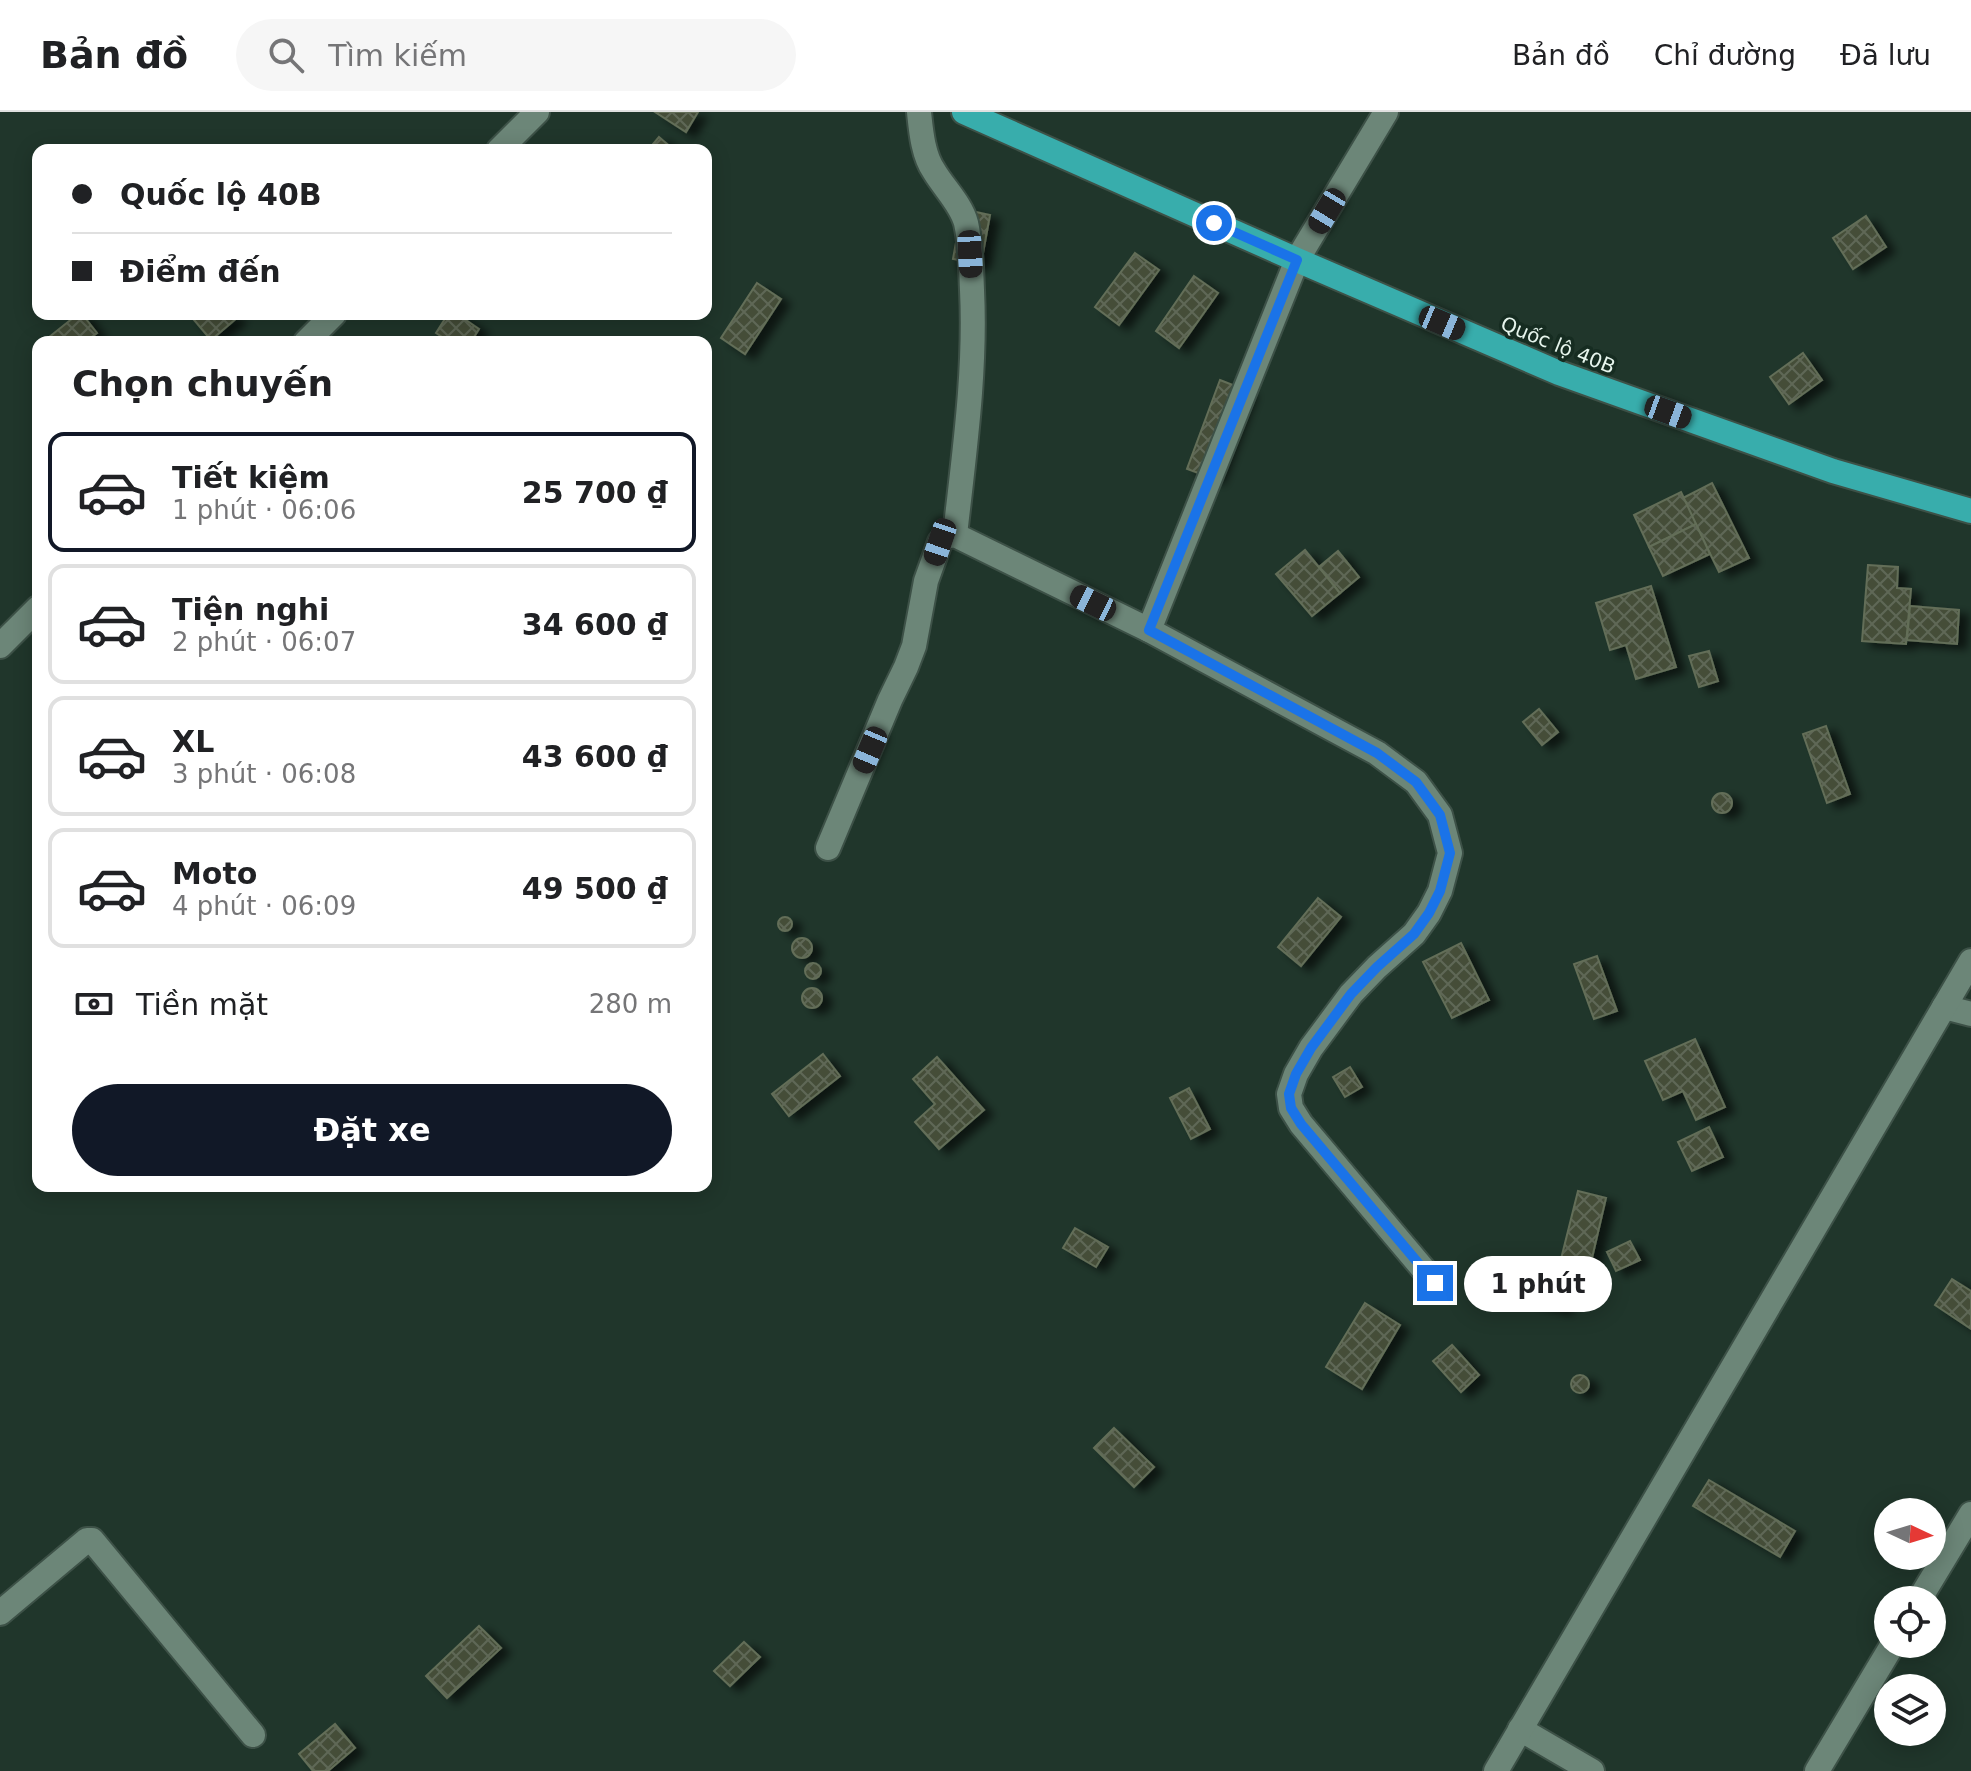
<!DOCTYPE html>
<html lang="vi">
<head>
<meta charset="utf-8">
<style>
  :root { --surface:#fff; --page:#f6f6f6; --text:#202124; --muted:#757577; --line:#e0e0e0; --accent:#111827 }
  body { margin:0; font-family:"DejaVu Sans",sans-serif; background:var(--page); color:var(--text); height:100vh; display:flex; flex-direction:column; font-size:30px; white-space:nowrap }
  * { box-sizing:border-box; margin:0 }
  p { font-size:26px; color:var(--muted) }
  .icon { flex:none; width:44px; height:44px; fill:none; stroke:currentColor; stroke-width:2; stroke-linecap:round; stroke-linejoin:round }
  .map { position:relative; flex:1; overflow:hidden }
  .sheet { position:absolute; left:32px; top:224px; width:680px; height:856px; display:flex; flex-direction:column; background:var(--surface); border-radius:16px; box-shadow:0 4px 20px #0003 }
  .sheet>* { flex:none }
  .hud { position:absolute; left:32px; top:32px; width:680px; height:176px; border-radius:16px; box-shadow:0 4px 20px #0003; display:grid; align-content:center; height:176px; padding:0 40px; background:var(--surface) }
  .needle { width:52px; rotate:94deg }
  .buttons { position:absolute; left:1874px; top:1386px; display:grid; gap:16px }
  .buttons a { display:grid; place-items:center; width:72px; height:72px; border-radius:50%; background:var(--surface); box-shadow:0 4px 20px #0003; font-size:40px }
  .end { position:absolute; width:36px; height:36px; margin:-18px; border:10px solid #1a73e8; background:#fff; box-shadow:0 0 0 4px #fff }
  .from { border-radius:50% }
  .bubble { position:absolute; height:56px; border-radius:28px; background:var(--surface); box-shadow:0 4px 20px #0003; font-size:26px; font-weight:700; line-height:56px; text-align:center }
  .car { position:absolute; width:24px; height:48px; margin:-24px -12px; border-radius:10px; box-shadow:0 0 6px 2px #0007; background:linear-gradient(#222 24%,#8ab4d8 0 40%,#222 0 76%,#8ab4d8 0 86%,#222 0) }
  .hud b { display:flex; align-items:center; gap:28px; height:76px; font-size:30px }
  .hud b+b { border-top:2px solid var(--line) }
  .hud i { width:20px; height:20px; background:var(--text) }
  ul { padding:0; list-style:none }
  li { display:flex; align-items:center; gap:24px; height:120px; margin:0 16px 12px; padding:0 24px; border:4px solid var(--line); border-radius:16px }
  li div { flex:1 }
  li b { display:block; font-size:30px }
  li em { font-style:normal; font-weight:700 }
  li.active { border-color:var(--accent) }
  li>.icon { width:72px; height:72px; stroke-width:1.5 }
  h2 { padding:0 40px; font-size:36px; line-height:96px }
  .pay { display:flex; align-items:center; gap:20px; height:88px; padding:0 40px; font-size:30px }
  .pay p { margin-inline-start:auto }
  .action { display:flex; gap:16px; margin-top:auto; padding:16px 40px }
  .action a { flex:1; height:92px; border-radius:48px; background:var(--accent); color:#fff; font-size:32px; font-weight:700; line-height:92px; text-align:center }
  header { display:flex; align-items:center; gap:48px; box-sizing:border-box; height:112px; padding:0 40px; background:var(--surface); border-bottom:2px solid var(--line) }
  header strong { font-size:38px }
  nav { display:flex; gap:44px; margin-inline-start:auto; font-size:28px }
  .search { width:560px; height:72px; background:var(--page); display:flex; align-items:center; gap:20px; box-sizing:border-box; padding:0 28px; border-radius:44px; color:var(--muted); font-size:30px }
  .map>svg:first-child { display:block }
</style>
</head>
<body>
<header>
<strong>Bản đồ</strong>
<div class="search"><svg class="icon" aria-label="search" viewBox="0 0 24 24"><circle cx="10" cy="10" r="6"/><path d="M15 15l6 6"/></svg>Tìm kiếm</div>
<nav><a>Bản đồ</a><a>Chỉ đường</a><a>Đã lưu</a></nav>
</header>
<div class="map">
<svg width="1971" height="1659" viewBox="0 0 1971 1659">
  <defs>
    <pattern id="building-cross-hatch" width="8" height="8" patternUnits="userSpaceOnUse" patternTransform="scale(2)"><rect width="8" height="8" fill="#444e39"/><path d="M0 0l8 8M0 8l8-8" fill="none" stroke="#5f6856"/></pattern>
    <filter id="shadow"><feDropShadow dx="9" dy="5" stdDeviation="4" flood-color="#0009"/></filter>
  </defs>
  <rect width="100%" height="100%" fill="#20362b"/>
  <!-- building -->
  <g fill="url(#building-cross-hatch)" stroke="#636e58" stroke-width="2" filter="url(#shadow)">
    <path d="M655 0H698L686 20Z"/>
    <path d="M659 25 674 38H648Z"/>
    <path d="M962 97 990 103 981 152 953 147Z"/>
    <path d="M1866 104 1886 135 1853 157 1833 126Z"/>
    <path d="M1135 141 1159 158 1119 213 1095 195Z"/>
    <path d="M1194 164 1218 181 1179 236 1156 219Z"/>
    <path d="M757 171 781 187 745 242 721 226Z"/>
    <path d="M78 202H82L97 221 85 230H51L48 226Z"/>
    <path d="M189 202H233L237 206 211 228Z"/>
    <path d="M448 202H457L479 217 471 230H450L436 221Z"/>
    <path d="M1803 241 1822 268 1789 292 1770 265Z"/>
    <path d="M1220 268 1248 279 1215 367 1187 357Z"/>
    <path d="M1712 371 1749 446 1719 460 1683 386Z"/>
    <path d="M1681 380 1696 412 1649 435 1634 403Z"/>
    <path d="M1696 412 1710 442 1663 464 1649 435Z"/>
    <path d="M1305 438 1340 481 1312 504 1276 462Z"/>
    <path d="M1338 439 1359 465 1340 481 1319 455Z"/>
    <path d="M1868 453 1898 455 1897 476 1911 477 1906 532 1862 529Z"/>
    <path d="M1651 474 1676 555 1636 567 1626 533 1610 538 1596 491Z"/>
    <path d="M1910 494 1959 498 1957 532 1907 528Z"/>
    <path d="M1709 539 1718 569 1699 575 1689 544Z"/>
    <path d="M1539 597 1558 620 1542 633 1523 610Z"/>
    <path d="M1826 614 1850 682 1827 691 1803 622Z"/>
    <circle cx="1722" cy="691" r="10"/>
    <path d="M1318 786 1341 805 1301 854 1278 835Z"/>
    <circle cx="785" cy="812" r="7"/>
    <circle cx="802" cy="836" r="10"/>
    <path d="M1461 831 1489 888 1452 906 1423 850Z"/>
    <path d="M1597 844 1617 899 1594 907 1574 852Z"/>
    <circle cx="813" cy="859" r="8"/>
    <circle cx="812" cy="886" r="10"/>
    <path d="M1695 927 1725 995 1696 1008 1683 979 1663 988 1645 949Z"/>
    <path d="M823 942 840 964 789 1004 772 982Z"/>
    <path d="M937 945 984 998 939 1037 915 1010 935 992 913 967Z"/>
    <path d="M1350 955 1362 975 1345 985 1333 965Z"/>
    <path d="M1189 976 1210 1017 1191 1027 1170 986Z"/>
    <path d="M1709 1015 1723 1045 1692 1059 1678 1030Z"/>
    <path d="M1578 1079 1606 1086 1589 1159 1560 1151Z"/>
    <path d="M1075 1116 1108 1135 1096 1155 1063 1136Z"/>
    <path d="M1630 1129 1640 1148 1616 1159 1607 1140Z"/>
    <path d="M1537 1161 1569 1169 1562 1197 1530 1189Z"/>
    <path d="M1952 1167 1971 1179V1217L1935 1193Z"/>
    <path d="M1365 1191 1400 1213 1362 1277 1326 1255Z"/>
    <path d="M1452 1233 1479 1263 1461 1280 1433 1249Z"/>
    <circle cx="1580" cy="1272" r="9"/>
    <path d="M1114 1316 1154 1355 1134 1375 1094 1336Z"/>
    <path d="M1709 1368 1795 1419 1780 1445 1693 1394Z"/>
    <path d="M479 1514 501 1536 447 1586 426 1564Z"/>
    <path d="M744 1530 760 1545 730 1574 714 1559Z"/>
    <path d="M335 1612 355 1636 328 1659H313L299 1642Z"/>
  </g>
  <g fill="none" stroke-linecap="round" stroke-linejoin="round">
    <!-- minor casing -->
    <g stroke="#3d5147" stroke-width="28">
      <g id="minor">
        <path d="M919 0C921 19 923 43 934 59 944 76 961 92 966 111 971 133 971 156 972 178 976 260 964 342 955 423"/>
        <path d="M499 38 537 0"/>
        <path d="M306 230 334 202"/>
        <path d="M1149 518 1377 641 1416 670 1440 703 1450 741 1440 779 1429 801 1414 822 1377 855 1351 882 1311 936 1296 962 1289 982 1291 996 1301 1012 1435 1171"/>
        <path d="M0 534 38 496"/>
        <path d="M828 736 890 588 906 555 914 534 926 469 940 430 945 425 955 423 1149 518 1297 148 1386 0"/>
        <path d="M1944 895 1971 902"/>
        <path d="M1919 1488 1971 1402"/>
        <path d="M0 1501 87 1428H92L253 1623"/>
        <path d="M1520 1617 1592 1659"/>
        <path d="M1496 1659 1971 849"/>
        <path d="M1817 1659 1893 1532"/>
      </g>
    </g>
    <!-- highway casing -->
    <g stroke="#3d5147" stroke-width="28">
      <path id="highway" d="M964 0 1297 148 1559 261 1833 359 1971 399"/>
    </g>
    <!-- minor -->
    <use href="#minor" stroke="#6c8678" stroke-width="24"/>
    <!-- highway -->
    <use href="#highway" stroke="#38adac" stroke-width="24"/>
  </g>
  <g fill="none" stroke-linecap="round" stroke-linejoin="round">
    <!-- route -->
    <path stroke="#1a73e8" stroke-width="10" d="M1214 111 1297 148 1149 518 1377 641 1416 670 1440 703 1450 741 1440 779 1429 801 1414 822 1377 855 1351 882 1311 936 1296 962 1289 982 1291 996 1301 1012 1435 1171"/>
  </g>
  <g text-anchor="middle" stroke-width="7" stroke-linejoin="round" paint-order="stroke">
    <!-- street labels -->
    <g font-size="20" fill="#e6f4ec" stroke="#162c21">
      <text transform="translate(1558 233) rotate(22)" y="7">Quốc lộ 40B</text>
    </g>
  </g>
</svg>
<div class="buttons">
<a><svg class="needle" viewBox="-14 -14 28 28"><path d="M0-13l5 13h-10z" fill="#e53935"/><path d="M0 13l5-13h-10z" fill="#757577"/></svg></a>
<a><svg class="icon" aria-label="locate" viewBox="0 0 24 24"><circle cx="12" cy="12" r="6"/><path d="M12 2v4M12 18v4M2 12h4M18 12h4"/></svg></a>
<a><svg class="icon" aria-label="layers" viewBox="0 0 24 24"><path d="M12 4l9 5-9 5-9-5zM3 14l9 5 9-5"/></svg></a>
</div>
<i class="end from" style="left:1214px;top:111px"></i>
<i class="end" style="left:1435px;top:1171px"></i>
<div class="bubble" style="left:1464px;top:1144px;width:148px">1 phút</div>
<i class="car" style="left:1327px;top:99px;rotate:211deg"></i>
<i class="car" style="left:970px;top:142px;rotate:177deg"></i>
<i class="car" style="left:1442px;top:211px;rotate:113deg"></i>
<i class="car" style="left:1668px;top:300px;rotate:110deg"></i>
<i class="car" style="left:940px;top:430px;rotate:199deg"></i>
<i class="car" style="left:1093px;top:491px;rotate:296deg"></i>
<i class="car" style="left:870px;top:638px;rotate:203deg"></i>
<div class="hud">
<b><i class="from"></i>Quốc lộ 40B</b>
<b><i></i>Điểm đến</b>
</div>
<section class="sheet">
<h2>Chọn chuyến</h2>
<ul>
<li class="active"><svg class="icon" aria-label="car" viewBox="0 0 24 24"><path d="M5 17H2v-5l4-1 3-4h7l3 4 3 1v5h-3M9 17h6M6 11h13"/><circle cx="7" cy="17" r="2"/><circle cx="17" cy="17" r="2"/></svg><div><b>Tiết kiệm</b><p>1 phút · 06:06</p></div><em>25 700 ₫</em></li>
<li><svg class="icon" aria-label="car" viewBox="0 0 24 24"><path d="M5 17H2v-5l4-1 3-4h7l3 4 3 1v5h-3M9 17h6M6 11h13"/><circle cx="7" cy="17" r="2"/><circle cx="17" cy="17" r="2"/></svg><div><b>Tiện nghi</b><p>2 phút · 06:07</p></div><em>34 600 ₫</em></li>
<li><svg class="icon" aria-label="car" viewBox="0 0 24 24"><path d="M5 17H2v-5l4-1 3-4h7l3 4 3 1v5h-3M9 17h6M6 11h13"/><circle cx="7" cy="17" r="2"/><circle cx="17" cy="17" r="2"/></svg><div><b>XL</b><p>3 phút · 06:08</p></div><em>43 600 ₫</em></li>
<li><svg class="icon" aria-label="car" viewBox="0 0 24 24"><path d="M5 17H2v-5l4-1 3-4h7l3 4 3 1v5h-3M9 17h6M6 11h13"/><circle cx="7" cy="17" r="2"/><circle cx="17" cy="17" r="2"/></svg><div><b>Moto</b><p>4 phút · 06:09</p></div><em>49 500 ₫</em></li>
</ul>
<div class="pay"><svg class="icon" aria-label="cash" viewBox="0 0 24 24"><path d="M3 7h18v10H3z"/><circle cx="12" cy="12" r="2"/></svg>Tiền mặt<p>280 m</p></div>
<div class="action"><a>Đặt xe</a></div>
</section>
</div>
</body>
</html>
